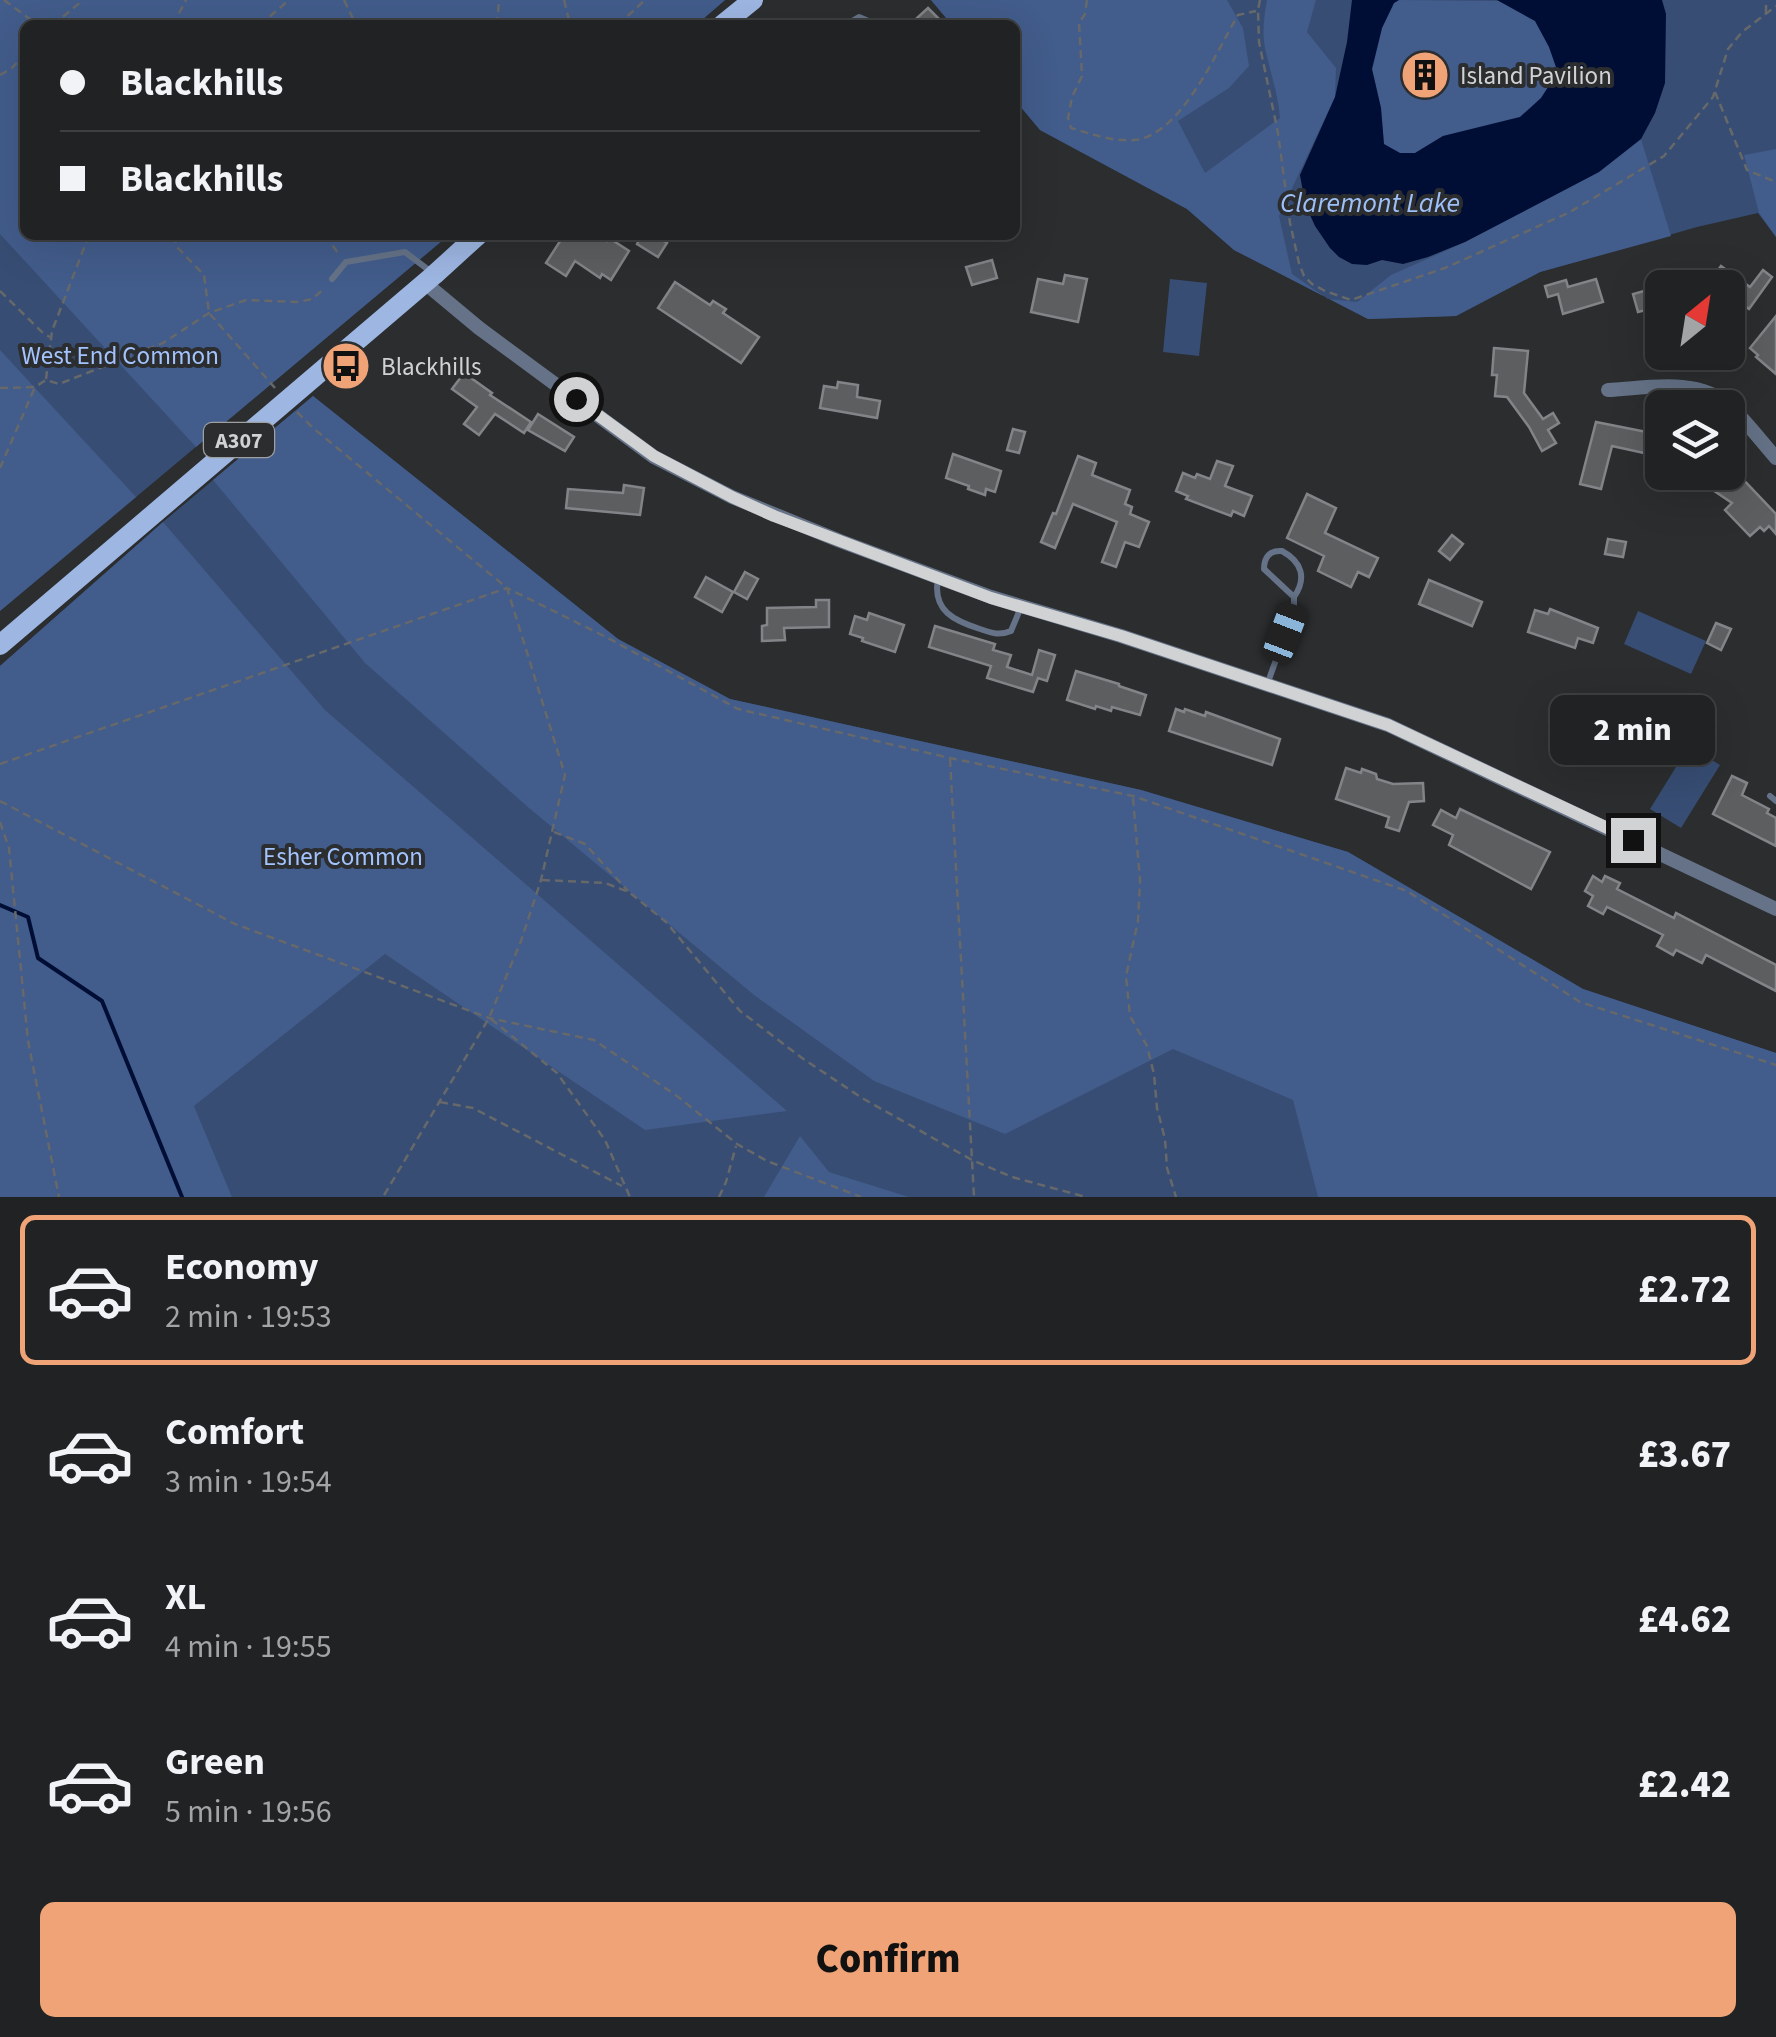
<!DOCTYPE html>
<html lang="en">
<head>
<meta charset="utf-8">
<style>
  :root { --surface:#202223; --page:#282a2b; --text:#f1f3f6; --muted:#a2a4a6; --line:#3d3f41; --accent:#efa376 }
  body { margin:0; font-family:"Source Sans 3",sans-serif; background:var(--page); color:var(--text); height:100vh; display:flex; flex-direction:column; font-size:38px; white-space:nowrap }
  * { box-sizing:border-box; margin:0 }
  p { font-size:32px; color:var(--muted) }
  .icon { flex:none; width:55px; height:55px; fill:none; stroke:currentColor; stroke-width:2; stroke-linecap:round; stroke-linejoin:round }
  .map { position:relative; height:1197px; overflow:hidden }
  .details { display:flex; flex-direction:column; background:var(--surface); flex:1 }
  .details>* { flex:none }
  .guide { position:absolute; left:20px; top:20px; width:1000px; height:220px; border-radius:15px; box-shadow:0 10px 40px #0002,0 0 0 2px var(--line); display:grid; align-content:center; height:220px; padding:0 40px; background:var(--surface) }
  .needle { width:65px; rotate:30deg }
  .fabs { position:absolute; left:1645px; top:270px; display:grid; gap:20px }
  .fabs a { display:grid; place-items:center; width:100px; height:100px; border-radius:15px; background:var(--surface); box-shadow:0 10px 40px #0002,0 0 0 2px var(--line); font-size:50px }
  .end { position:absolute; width:45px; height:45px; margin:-22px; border:12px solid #d1d2d3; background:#111; box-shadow:0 0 0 5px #111 }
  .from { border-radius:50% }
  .bubble { position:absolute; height:70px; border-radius:15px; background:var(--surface); box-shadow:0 10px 40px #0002,0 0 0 2px var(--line); font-size:32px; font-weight:800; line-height:70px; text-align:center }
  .car { position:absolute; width:30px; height:60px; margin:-30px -15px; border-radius:12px; box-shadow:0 0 8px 2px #0007; background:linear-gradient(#222 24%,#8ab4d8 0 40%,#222 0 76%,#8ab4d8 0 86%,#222 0) }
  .guide b { display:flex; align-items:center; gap:35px; height:95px; font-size:38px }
  .guide b+b { border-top:2px solid var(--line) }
  .guide i { width:25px; height:25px; background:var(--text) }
  ul { padding:18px 0 0; list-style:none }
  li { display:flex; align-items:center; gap:30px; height:150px; margin:0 20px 15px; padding:0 20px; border:5px solid transparent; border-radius:15px }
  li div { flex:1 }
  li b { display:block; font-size:38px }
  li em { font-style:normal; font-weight:800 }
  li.active { border-color:var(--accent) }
  li>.icon { width:90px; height:90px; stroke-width:1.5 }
  .button { display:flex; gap:20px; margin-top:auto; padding:20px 40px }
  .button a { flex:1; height:115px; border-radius:15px; background:var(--accent); color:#111; font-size:40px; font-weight:800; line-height:115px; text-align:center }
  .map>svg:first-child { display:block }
</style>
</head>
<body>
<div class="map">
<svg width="1776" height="1197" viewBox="0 0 1776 1197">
  <rect width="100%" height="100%" fill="#2b2d2f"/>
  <!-- green -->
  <g fill="#374d73">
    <path d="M0 0H725L696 25H25V235H449L0 611Z"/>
    <path d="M931 0H1776V237L1758 213 1697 227 1540 272 1456 316 1368 319 1234 250 1187 209 1040 130 1015 100V25H952Z"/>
    <path d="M1170 279 1207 283 1199 356 1163 352Z"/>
    <path d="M313 396 618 639 730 699 1141 790 1348 852 1583 989 1776 1053V1197H0V666L163 522Z"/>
    <path d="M1638 611 1706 641 1691 674 1624 644Z"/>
    <path d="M1689 746 1720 765 1681 828 1650 809Z"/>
  </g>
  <!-- forest -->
  <g fill="#425c8b">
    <path d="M0 0H725L696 25H25V235H449L196 447 0 234Z"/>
    <path d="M931 0H1227L1243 28 1249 66 1229 88 1178 121 1205 173 1280 118C1278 93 1270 72 1265 48 1262 32 1264 16 1267 0H1316L1307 32 1336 68 1335 97 1279 216 1292 274 1328 299 1357 302 1391 275 1465 242 1599 172 1641 139 1671 236 1540 272 1456 316 1368 319 1234 250 1187 209 1040 130 1015 100V25H952Z"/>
    <path d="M1399 0 1499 1 1535 21 1549 47 1556 67 1552 81 1541 98 1520 117 1443 136 1415 153H1400L1384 145 1381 108 1372 69 1382 28 1394 3Z"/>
    <path d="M1776 149V237L1759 213 1744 155Z"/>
    <path d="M0 350 136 497 0 611Z"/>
    <path d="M313 396 618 639 730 699 1141 790 1348 852 1583 989 1776 1053V1197H1318L1293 1100 1173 1049 1005 1134 874 1081 754 995 529 808 365 663 213 480Z"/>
    <path d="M163 522 325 710 787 1111 645 1130 385 954 194 1106 232 1197H0V666Z"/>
    <path d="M800 1136 829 1172 909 1197H764Z"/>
  </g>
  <!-- water -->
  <path fill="#000e36" d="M1352 0H1399L1394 3 1382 28 1372 69 1381 108 1384 144 1400 153H1415L1443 136 1520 117 1541 98 1552 81 1556 67 1549 47 1535 21 1497 0H1662L1666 14 1665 83 1655 113 1641 139 1599 172 1465 242 1428 257 1403 264 1382 260 1367 265 1352 264 1339 257 1330 248 1315 226 1305 204 1300 175 1335 97 1347 42Z"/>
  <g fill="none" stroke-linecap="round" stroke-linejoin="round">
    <!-- stream -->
    <path stroke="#000e36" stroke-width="4" d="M0 905 28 917 38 958 102 1001 182 1197"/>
  </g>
  <!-- building -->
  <g fill="#5c5e60" stroke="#838487" stroke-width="2.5">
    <path d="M928 8 945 25H924L917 18Z"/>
    <path d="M564 235H598L607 241 609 238 629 251 611 280 602 274 600 278 575 261 566 276 546 263Z"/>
    <path d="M642 235H654L667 243 658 257 637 244Z"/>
    <path d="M992 260 997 278 972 285 966 267Z"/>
    <path d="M1721 266 1750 287 1763 270 1772 277 1749 309 1728 294V288H1714L1720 280 1714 276Z"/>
    <path d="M1683 272V288H1668V273Z"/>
    <path d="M1065 275 1087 279 1078 322 1031 312 1038 279 1063 284Z"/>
    <path d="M1596 279 1603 302 1563 314 1558 294 1548 297 1545 286 1566 280 1568 287Z"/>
    <path d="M675 282 710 305 713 301 726 309 723 313 759 337 741 363 658 308Z"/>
    <path d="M1662 286V306L1638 312 1633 294Z"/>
    <path d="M1776 316V374L1756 357 1758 355 1750 348Z"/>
    <path d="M1494 348 1528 351 1524 393 1543 419 1553 413 1559 423 1548 430 1556 443 1542 451 1529 427 1507 397 1495 396 1497 375H1492Z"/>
    <path d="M464 373 492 393 490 395 531 422 524 433 495 414 479 435 464 424 477 407 452 389Z"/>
    <path d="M838 382 858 385 857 397 880 401 877 418 820 408 824 386 837 388Z"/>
    <path d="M538 414 574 437 565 451 528 430Z"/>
    <path d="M1596 422 1662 435V457L1612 446 1601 489 1580 484Z"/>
    <path d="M1013 429 1025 432 1019 453 1007 450Z"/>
    <path d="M953 454 1001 471 995 492 986 489 985 495 968 489 969 486 946 478Z"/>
    <path d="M1078 456 1096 463 1092 475 1130 490 1125 504 1132 507 1130 514 1149 522 1139 547 1125 542 1116 567 1102 562 1117 522 1073 504 1055 548 1041 542 1053 513 1056 514Z"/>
    <path d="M1217 461 1233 466 1225 486 1252 496 1244 516 1233 511 1231 516 1186 499 1188 496 1176 491 1183 473 1195 478 1197 474 1210 479Z"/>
    <path d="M1728 466 1741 475 1740 476 1776 514V534L1769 526 1764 531 1760 527 1750 536 1725 510 1732 503 1686 472H1728Z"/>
    <path d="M624 485 644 488 640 515 566 508 568 489 623 493Z"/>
    <path d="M1307 494 1336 508 1325 533 1378 558 1369 577 1358 572 1351 587 1318 571 1324 556 1287 538Z"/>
    <path d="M1452 535 1463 544 1450 560 1439 551Z"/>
    <path d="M1608 539 1626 542 1623 557 1605 554Z"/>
    <path d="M745 572 758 579 747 599 734 592Z"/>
    <path d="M706 577 733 592 722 612 695 597Z"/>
    <path d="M1429 580 1482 602 1472 626 1419 604Z"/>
    <path d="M816 600H829V627L784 628 785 640 762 641V626L767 625V608L816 607Z"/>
    <path d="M1550 609 1598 628 1593 643 1578 638 1575 648 1528 632 1535 610 1548 614Z"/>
    <path d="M869 613 904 625 895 652 862 641 863 638 850 634 855 616 867 620Z"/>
    <path d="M1716 623 1731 629 1721 650 1707 643Z"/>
    <path d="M935 626 995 644 993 650 1011 655 1007 667 1032 675 1039 650 1055 655 1047 681 1038 678 1033 692 987 678 991 666 929 647Z"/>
    <path d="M1076 671 1119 684V686L1146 695 1140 715 1112 707 1111 711 1096 706 1095 709 1067 700Z"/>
    <path d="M1176 709 1184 712 1185 709 1205 716 1206 712 1280 739 1272 765 1169 731Z"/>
    <path d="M1346 768 1361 773 1362 769 1376 774 1377 779 1393 784 1423 783 1424 801 1409 802 1399 831 1386 827 1389 817 1336 799Z"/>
    <path d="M1732 776 1747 783 1742 795 1769 809 1767 813 1776 818V846L1713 814Z"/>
    <path d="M1460 809 1550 852 1531 889 1449 845 1453 835 1433 825 1441 810 1456 818Z"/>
    <path d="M1593 876 1602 882 1605 876 1620 883 1617 889 1674 918 1676 913 1776 965V991L1706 955 1702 963 1676 950 1673 955 1657 946 1663 935 1607 907 1603 914 1588 906 1593 896 1585 891Z"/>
  </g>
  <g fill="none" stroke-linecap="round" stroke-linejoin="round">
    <!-- path -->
    <g stroke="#66686a" stroke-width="2.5" stroke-dasharray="8 5" stroke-linecap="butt">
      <path d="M4 0 38 25"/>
      <path d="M344 0 356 25"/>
      <path d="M564 0 569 20 567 25"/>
      <path d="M1087 0 1085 14 1079 23 1082 76 1072 97 1068 118 1071 128C1092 134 1112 142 1134 140 1181 136 1216 52 1238 15L1256 11"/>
      <path d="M1260 0 1258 10 1259 42 1278 133 1290 223 1299 263 1304 276 1312 284 1325 291 1351 300 1445 268 1570 212 1664 156 1713 97 1728 49 1742 32 1776 6"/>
      <path d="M1766 13V0"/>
      <path d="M53 25 83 0"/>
      <path d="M173 25 186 0"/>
      <path d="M260 25 289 0"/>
      <path d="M497 25 499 0"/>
      <path d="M618 25 645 0"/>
      <path d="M0 75 11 69 25 54"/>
      <path d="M1715 92 1747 170 1776 182"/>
      <path d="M175 235 176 246 204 275 209 313 275 388"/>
      <path d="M325 235 338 253"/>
      <path d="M0 291 44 334 50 337"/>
      <path d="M46 379 52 331 89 235"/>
      <path d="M0 388 35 387 46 380 59 384 163 343 209 313 246 300 298 302 312 299 325 288"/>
      <path d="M297 412 313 428 507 588 565 775 541 880 521 941 489 1018 383 1197"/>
      <path d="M0 468 35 387"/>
      <path d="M950 759 974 1197"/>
      <path d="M0 764 507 588 606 637 738 709 950 758 1133 796 1407 891 1580 1002 1776 1065"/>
      <path d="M1133 798 1140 880 1138 921 1126 976 1130 1016 1147 1046 1154 1074 1157 1108 1165 1139 1167 1168 1176 1197"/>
      <path d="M0 801 235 924 489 1018 594 1040 677 1096 737 1144 767 1161 861 1197"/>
      <path d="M0 822 9 848 28 1041 59 1197"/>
      <path d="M554 832 585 844 628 891"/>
      <path d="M542 880 605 883 629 892 666 922 740 1011 802 1058 862 1098 972 1160 1012 1177 1086 1197"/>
      <path d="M491 1019 557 1073 605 1140 630 1197"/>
      <path d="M440 1102 473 1108 622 1186"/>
      <path d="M719 1197 726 1182 736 1146"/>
    </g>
    <!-- lane -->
    <g stroke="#657287" stroke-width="6">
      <path d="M845 25 859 17 878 25"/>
      <path d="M332 279 346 262 405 252 430 271"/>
      <path d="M938 579C932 611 955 621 980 629 992 633 999 636 1011 631L1021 607"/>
      <path d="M1268 682 1294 610V597L1264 569C1264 557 1270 550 1282 551 1302 562 1307 578 1294 597"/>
      <path d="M1770 796 1776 801"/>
    </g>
    <!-- street -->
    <g stroke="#657287" stroke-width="14">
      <path d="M425 283 479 328 654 457 732 497 840 541 991 597 1121 636 1388 725 1776 909"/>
      <path d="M1608 390C1646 388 1698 377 1729 405 1746 421 1761 441 1776 458"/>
    </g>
    <!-- primary -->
    <g stroke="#9db6e2" stroke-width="20">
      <path d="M722 25 753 0"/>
      <path d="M0 645 434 275 478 235"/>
    </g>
  </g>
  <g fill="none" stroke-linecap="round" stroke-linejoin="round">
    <!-- route -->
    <path stroke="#d1d2d3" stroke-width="12" d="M576 399 654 456 732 497 774 516 991 598 1121 636 1388 725 1633 840"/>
  </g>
  <!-- icons -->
  <defs>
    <g id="building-disc" transform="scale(2.5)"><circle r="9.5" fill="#efa376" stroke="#2b2d2f"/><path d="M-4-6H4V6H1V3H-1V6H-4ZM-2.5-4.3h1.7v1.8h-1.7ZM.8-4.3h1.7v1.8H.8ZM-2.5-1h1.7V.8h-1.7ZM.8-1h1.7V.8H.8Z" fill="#111"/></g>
    <g id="bus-disc" transform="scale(2.5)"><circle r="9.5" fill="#efa376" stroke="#2b2d2f"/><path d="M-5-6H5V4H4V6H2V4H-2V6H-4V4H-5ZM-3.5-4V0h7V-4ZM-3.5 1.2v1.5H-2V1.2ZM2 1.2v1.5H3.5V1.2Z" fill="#111"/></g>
  </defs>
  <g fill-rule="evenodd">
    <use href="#building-disc" x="1425" y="75"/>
    <use href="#bus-disc" x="346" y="366"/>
  </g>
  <g text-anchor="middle" stroke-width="8" stroke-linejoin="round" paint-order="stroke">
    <!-- shield labels -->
    <rect fill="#2b2d2f" stroke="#9fa0a2" stroke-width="2.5" x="204" y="423" width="70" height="34" rx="8"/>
    <g font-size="22" font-weight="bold" fill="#d1d2d3">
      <text x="239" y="448">A307</text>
    </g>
    <!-- poi labels -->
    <g font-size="25" fill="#d1d2d3" stroke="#2b2d2f" text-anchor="start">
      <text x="1460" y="84">Island Pavilion</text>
      <text x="381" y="375">Blackhills</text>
    </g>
    <!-- park labels -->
    <g font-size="25" fill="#a2c3fd" stroke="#2b2d2f">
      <text x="120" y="364">West End Common</text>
      <text x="343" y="865">Esher Common</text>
    </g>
    <!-- water labels -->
    <g font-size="28" font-style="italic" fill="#9ebff8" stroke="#2b2d2f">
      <text x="1370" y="212">Claremont Lake</text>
    </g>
  </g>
</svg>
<div class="fabs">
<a><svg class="needle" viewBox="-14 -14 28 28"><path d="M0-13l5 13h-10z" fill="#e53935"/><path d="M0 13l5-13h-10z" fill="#a2a4a6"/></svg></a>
<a><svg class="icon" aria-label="layers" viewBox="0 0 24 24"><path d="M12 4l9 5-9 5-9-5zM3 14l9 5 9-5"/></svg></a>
</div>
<i class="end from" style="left:576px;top:399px"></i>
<i class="end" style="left:1633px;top:840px"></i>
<div class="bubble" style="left:1550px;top:695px;width:165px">2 min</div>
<i class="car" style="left:1285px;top:633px;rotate:21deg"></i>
<div class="guide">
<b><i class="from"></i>Blackhills</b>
<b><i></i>Blackhills</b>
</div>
</div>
<section class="details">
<ul>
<li class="active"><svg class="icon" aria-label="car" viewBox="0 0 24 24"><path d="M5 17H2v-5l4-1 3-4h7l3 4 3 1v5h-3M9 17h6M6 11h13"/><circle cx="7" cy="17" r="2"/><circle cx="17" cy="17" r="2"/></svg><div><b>Economy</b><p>2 min · 19:53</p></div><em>£2.72</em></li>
<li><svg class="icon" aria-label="car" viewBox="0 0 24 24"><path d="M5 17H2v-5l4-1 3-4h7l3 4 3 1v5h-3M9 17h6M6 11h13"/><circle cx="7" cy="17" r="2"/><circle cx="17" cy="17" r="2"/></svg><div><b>Comfort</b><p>3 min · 19:54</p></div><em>£3.67</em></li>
<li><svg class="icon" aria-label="car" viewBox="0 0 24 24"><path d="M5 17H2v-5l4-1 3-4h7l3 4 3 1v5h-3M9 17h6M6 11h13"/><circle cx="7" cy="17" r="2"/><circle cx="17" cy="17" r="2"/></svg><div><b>XL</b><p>4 min · 19:55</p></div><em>£4.62</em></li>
<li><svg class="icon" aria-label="car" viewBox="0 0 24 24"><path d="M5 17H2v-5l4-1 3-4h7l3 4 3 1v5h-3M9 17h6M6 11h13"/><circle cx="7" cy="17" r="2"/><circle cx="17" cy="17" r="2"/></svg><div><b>Green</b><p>5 min · 19:56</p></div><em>£2.42</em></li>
</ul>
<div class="button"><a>Confirm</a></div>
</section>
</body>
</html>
